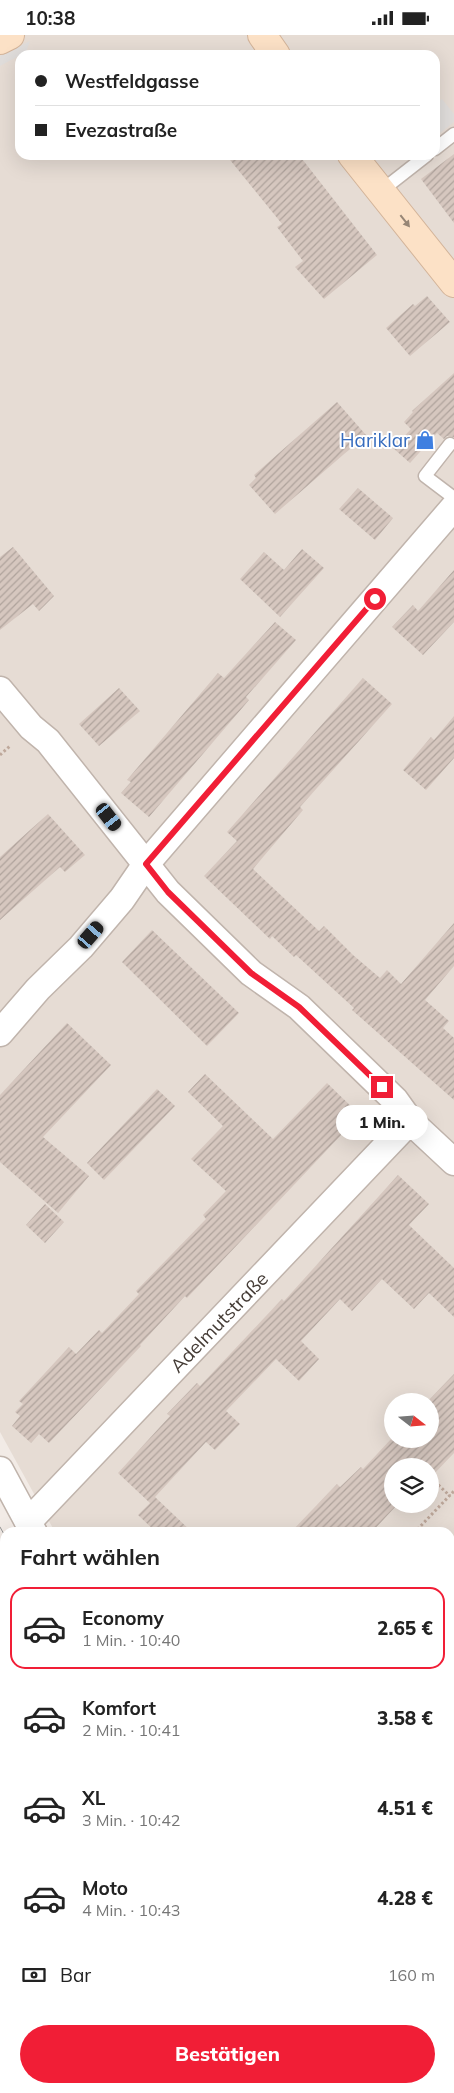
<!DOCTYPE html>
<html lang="de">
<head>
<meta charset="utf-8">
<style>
  :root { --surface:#fff; --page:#f2f2f2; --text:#222; --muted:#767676; --line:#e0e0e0; --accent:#f11e36 }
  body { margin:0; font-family:Mulish,sans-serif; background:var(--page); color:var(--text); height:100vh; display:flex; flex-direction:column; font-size:19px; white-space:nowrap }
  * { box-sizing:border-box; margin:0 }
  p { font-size:16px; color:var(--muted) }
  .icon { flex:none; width:28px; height:28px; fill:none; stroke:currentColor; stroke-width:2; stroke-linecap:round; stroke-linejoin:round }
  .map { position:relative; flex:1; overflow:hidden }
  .drawer { position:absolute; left:0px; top:1492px; width:455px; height:566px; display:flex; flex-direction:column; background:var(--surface); border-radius:15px 15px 0 0; box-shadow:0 5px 20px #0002 }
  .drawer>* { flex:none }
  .top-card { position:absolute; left:15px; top:15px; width:425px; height:110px; border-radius:15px; box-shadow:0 5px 20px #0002; display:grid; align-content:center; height:110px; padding:0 20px; background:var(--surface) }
  .needle { width:32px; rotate:107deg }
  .fabs { position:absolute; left:384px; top:1358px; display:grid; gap:10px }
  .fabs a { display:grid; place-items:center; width:55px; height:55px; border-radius:50%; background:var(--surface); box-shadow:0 5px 20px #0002; font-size:25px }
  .end { position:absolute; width:22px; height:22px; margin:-11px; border:6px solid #f11e36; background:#fff; box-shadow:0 0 0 2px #fff }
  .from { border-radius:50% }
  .bubble { position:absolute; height:35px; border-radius:18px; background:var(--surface); box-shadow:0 5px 20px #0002; font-size:16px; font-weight:800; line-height:35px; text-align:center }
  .car { position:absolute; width:15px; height:30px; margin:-15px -8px; border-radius:6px; box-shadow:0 0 4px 1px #0007; background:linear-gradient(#222 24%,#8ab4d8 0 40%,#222 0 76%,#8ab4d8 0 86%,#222 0) }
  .top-card b { display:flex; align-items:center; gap:18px; height:48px; font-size:19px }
  .top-card b+b { border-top:1px solid var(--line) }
  .top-card i { width:12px; height:12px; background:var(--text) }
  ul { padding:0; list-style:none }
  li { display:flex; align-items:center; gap:15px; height:82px; margin:0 10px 8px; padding:0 10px; border:2px solid transparent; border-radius:15px }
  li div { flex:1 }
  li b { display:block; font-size:19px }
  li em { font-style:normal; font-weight:800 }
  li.on { border-color:var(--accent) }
  li>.icon { width:45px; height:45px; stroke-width:1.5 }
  h2 { padding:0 20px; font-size:22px; line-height:60px }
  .pay { display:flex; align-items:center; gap:12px; height:55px; padding:0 20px; font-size:19px }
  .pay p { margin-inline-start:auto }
  .primary-button { display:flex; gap:10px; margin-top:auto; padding:10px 20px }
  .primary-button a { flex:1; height:58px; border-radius:30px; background:var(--accent); color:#fff; font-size:20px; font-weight:800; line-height:58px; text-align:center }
  .status { display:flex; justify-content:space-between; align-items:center; height:35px; padding:0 25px; background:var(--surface); direction:ltr }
  .status svg { height:14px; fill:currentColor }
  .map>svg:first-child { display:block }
</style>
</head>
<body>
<div class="status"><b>10:38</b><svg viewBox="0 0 49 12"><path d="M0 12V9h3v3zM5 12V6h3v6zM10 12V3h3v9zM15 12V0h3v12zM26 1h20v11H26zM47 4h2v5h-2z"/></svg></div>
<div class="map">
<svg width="454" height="2058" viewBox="0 0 454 2058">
  <defs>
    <pattern id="building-hatch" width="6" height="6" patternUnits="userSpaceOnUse" patternTransform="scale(1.25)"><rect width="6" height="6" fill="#d6c7bf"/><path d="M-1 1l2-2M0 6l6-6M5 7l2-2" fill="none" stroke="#afa39c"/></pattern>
  </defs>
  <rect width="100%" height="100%" fill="#f2ebe6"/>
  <!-- residential -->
  <g fill="#e6dcd4" fill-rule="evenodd">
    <path d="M0 0H454V2058H363L360 2054H450V1498L55 1497 0 1397ZM20 20H435V120H20ZM392 1366H430V1404H392ZM392 1431H430V1469H392Z"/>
    <path d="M0 1885 5 1894V2054H93L95 2058H0Z"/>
  </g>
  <!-- parking -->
  <g fill="#e0dddb">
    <path d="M30 6 26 17 0 31V21Z"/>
    <path d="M442 64 454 79V87L435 102V69Z"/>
  </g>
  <!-- building -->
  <g fill="url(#building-hatch)">
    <path d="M454 119V188L421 144Z"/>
    <path d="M226 120H299L377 220 324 264 295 232 303 226 277 192 282 189Z"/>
    <path d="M427 261 450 287 410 321 386 293 413 269 415 271Z"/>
    <path d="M454 338V402L447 401 444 404 437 398 410 428 393 413 411 394 404 387 413 377 412 376Z"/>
    <path d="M337 367 366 400 275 479 249 450 256 443 254 440Z"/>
    <path d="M358 453 393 483 375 505 339 474Z"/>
    <path d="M13 512 54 561 39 576 33 569 0 595V522Z"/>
    <path d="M302 514 324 533 280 582 240 544 264 517 284 535Z"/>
    <path d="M454 535V587L423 620 392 592 413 570 418 576Z"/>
    <path d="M275 587 296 605 246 662 249 665 149 782 121 758 131 747 127 745 218 638 224 643Z"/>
    <path d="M363 643 392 669 300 772 303 775 253 834 319 896 324 891 353 920 380 943 387 935 401 949 454 888V931L425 965 449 986 443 993 454 1003V1065L352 975 354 973 296 920 294 922 272 901 270 904 204 841 237 806 227 797Z"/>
    <path d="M119 653 140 676 99 711 79 689Z"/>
    <path d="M454 681V723L426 755 403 735 431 702 434 705Z"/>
    <path d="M48 779 85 820 65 837 60 832 0 885V822Z"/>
    <path d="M152 895 239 978 207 1011 122 927Z"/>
    <path d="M67 988 111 1030 43 1102 89 1141 58 1178 0 1127V1060Z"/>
    <path d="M205 1039 273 1104 327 1048 360 1080 187 1263 185 1261 140 1310 141 1311 49 1408 39 1399 31 1408 12 1391 20 1381 15 1377 23 1369 19 1366 69 1312 76 1319 99 1295 102 1298 139 1259 136 1256 206 1184 203 1180 226 1156 191 1124 223 1091 188 1057Z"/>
    <path d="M157 1054 175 1071 104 1145 87 1128Z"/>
    <path d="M398 1140 429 1169 409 1190 454 1233V1282L429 1258 414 1274 382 1244 352 1276 340 1264 301 1306 319 1324 299 1346 276 1324 226 1376 240 1389 215 1415 206 1407 155 1462 193 1498H157L138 1480 150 1468 118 1438 170 1381 167 1379 197 1348 200 1351 282 1264 284 1266Z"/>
    <path d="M45 1169 64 1187 45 1208 26 1190Z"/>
    <path d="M454 1339V1418L430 1443V1431H392V1469H406L400 1474 397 1470 371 1498H290L337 1449 340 1452 361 1432 363 1434 392 1403 430 1404V1366H428Z"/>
  </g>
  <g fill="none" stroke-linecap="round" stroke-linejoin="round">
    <!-- lane casing -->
    <g stroke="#c0b4ac" stroke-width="15">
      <g id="lane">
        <path d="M435 114 454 99"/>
        <path d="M381 156 427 120"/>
        <path d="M450 409 425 441 454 463"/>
      </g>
    </g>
    <!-- street casing -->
    <g stroke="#c0b4ac" stroke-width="29">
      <g id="street">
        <path d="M0 655 31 692 48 706 168 857 251 938 299 972 395 1065 410 1086 454 1127"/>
        <path d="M0 998 38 954 81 912 122 864 146 829 454 472"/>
        <path d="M0 1435 34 1498"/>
        <path d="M28 1487 410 1086"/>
        <path d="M450 1720 454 1716"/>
        <path d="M0 1848 5 1858"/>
        <path d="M110 2054 112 2058"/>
      </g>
    </g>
    <!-- secondary casing -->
    <g stroke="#d3b49a" stroke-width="30">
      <g id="secondary">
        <path d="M262 0 276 20"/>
        <path d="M0 5 10 0"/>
        <path d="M352 120 454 248"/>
      </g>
    </g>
    <!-- path -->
    <g stroke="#bea89b" stroke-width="3" stroke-dasharray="2.5 2.5" stroke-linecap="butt">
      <path d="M0 720 10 711"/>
      <path d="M431 1443 450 1461"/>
      <path d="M414 1498 454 1456"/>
      <path d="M0 1563 5 1572"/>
      <path d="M0 1721 5 1707"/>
      <path d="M352 2054 355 2058"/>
    </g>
    <!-- lane -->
    <use href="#lane" stroke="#fff" stroke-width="12"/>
    <!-- street -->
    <use href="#street" stroke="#fff" stroke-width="26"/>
    <!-- secondary -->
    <use href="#secondary" stroke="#fce1c6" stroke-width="28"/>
    <!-- tram -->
    <g stroke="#959595" stroke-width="1">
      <path d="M0 1492 5 1501"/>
      <path d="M0 1523 5 1532"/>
      <path d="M290 2054 292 2058"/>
      <path d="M306 2054 308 2058"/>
    </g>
  </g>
  <!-- one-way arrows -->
  <defs><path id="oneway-solid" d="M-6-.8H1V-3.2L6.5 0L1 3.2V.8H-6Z" transform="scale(1.25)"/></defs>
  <use fill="#978676" href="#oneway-solid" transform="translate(405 186) rotate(52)"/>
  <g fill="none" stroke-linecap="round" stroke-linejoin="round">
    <!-- route -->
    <path stroke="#f11e36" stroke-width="6" d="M375 564 146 829 168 857 251 938 299 972 382 1052"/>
  </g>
  <!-- icons -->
  <defs>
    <g id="shop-bare" transform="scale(1.5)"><path d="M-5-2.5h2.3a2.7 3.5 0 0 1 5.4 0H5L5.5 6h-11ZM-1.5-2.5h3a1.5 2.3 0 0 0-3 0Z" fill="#3f7fe0" stroke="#fff" stroke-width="2.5" paint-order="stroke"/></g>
  </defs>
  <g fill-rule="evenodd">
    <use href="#shop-bare" x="425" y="405"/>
  </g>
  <g text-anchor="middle" stroke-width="4" stroke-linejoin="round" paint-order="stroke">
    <!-- shop labels -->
    <g font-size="19" fill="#366cbe" stroke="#fff" text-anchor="end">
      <text x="410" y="412">Hariklar</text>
    </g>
    <!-- street labels -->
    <g font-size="19" fill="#443b35" stroke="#fff">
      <text transform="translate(219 1287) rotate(-46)" y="7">Adelmutstraße</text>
    </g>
  </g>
</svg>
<div class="fabs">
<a><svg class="needle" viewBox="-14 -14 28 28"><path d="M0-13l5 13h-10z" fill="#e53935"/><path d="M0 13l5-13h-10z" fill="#767676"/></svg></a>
<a><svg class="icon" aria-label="layers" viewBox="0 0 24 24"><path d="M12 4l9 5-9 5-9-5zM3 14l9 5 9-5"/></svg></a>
</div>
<i class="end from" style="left:375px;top:564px"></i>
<i class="end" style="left:382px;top:1052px"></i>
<div class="bubble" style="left:336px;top:1070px;width:92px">1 Min.</div>
<i class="car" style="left:109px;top:782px;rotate:142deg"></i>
<i class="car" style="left:91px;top:900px;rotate:41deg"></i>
<div class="top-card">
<b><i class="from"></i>Westfeldgasse</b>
<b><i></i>Evezastraße</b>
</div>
<section class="drawer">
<h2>Fahrt wählen</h2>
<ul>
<li class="on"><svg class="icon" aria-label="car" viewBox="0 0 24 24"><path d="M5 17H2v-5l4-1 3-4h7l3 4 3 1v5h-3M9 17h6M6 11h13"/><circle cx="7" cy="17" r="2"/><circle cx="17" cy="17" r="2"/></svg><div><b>Economy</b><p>1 Min. · 10:40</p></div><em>2.65 €</em></li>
<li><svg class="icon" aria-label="car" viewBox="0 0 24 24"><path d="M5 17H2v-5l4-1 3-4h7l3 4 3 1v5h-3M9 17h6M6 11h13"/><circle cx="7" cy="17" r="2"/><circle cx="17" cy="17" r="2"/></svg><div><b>Komfort</b><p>2 Min. · 10:41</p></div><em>3.58 €</em></li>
<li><svg class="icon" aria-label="car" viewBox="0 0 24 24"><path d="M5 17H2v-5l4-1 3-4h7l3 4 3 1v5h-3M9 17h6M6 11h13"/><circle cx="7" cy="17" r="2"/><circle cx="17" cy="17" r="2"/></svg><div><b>XL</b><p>3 Min. · 10:42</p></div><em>4.51 €</em></li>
<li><svg class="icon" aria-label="car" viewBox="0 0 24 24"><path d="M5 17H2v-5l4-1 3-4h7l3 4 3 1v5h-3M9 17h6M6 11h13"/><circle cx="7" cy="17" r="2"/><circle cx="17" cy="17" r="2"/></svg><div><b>Moto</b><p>4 Min. · 10:43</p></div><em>4.28 €</em></li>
</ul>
<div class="pay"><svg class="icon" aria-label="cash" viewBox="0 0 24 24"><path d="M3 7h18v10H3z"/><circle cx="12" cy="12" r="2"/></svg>Bar<p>160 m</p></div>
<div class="primary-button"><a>Bestätigen</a></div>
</section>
</div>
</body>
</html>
